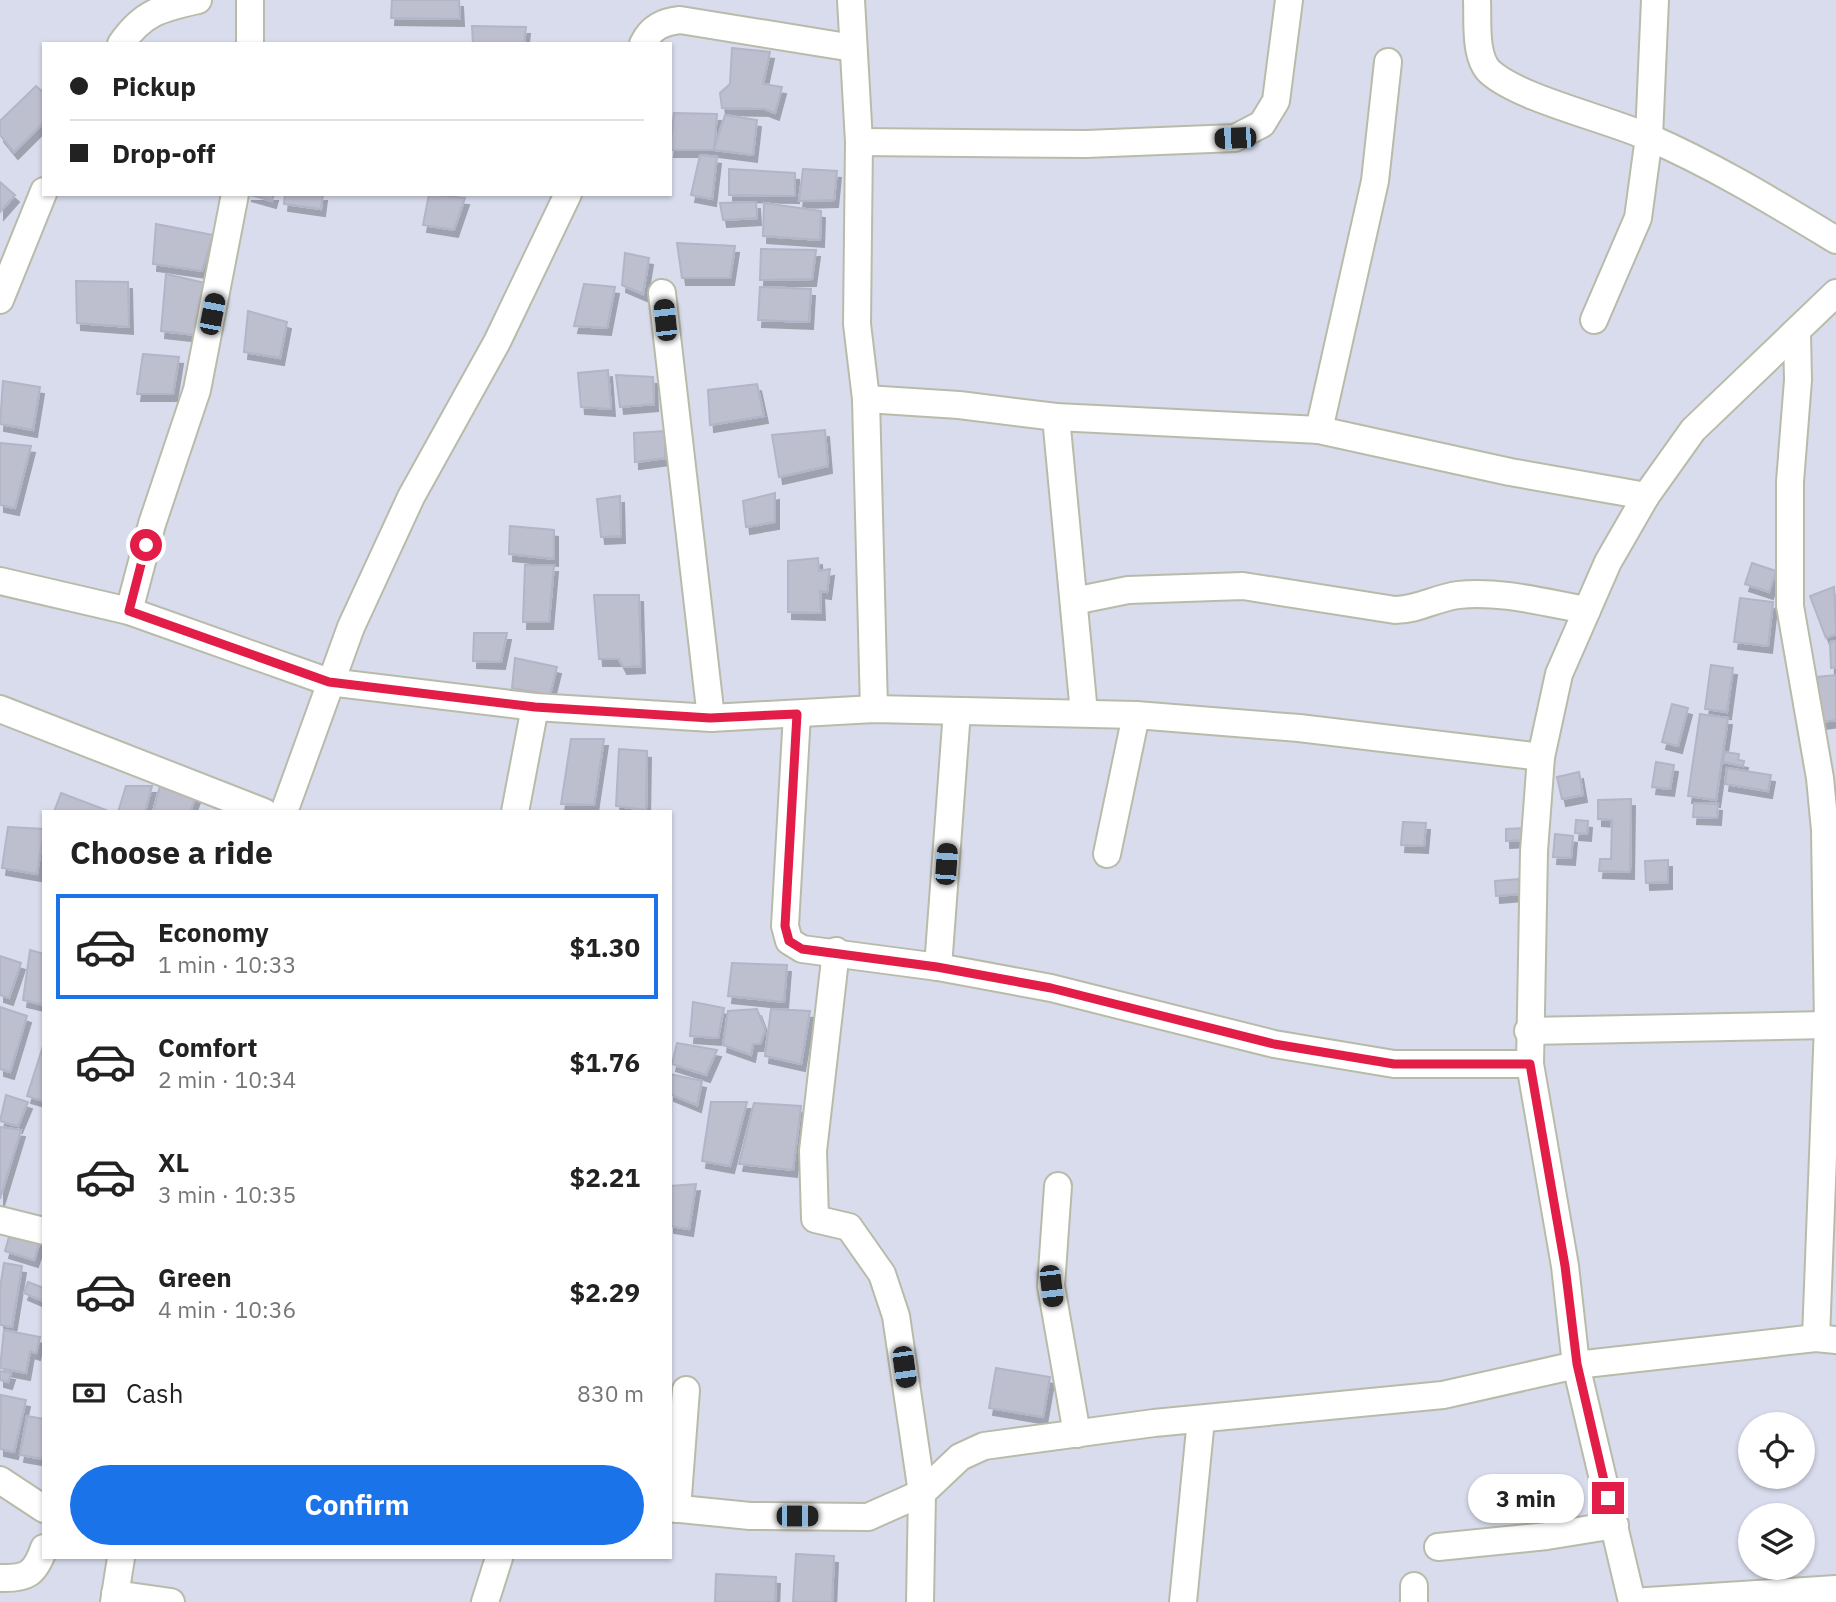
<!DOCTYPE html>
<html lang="en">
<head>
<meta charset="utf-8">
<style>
  :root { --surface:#fff; --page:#f2f2f2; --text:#222; --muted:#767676; --line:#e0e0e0; --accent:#1a73e8 }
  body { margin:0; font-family:"IBM Plex Sans",sans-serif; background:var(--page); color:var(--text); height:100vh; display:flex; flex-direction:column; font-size:26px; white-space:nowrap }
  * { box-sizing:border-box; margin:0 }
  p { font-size:23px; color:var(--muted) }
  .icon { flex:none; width:38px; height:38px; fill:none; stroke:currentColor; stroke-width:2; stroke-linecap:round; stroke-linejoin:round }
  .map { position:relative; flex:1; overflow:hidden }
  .drawer { position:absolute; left:42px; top:810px; width:630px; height:749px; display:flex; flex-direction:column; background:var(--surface); border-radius:0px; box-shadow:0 2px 5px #0004 }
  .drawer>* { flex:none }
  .hud { position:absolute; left:42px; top:42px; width:630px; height:154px; border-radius:0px; box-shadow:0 2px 5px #0004; display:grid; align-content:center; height:154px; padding:0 28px; background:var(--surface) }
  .buttons { position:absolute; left:1738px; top:1412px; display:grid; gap:14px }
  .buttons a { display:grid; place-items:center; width:77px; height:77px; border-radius:50%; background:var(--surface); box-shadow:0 2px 5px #0004; font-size:35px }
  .end { position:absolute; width:32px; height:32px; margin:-16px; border:9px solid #e11d48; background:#fff; box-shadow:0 0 0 4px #fff }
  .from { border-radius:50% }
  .bubble { position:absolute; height:49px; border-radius:24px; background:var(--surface); box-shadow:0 2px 5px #0004; font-size:23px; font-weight:700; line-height:49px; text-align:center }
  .car { position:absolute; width:21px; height:42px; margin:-21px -10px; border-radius:9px; box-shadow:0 0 5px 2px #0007; background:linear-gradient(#222 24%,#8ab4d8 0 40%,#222 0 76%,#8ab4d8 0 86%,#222 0) }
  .hud b { display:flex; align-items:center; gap:24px; height:66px; font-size:26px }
  .hud b+b { border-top:2px solid var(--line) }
  .hud i { width:18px; height:18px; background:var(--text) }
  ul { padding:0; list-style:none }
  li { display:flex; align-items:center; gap:21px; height:105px; margin:0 14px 10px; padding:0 14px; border:4px solid transparent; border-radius:0px }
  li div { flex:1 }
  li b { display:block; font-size:26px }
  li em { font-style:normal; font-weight:700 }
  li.on { border-color:var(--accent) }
  li>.icon { width:63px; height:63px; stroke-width:1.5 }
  h2 { padding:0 28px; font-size:32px; line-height:84px }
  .pay { display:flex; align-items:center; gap:18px; height:77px; padding:0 28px; font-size:26px }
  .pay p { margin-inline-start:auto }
  .action { display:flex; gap:14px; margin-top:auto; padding:14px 28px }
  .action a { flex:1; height:80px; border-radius:42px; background:var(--accent); color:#fff; font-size:28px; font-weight:700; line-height:80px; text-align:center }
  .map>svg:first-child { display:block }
</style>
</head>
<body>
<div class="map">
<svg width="1836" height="1602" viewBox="0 0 1836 1602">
  <defs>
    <filter id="shadow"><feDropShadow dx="4" dy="7" stdDeviation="0" flood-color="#0004"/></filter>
  </defs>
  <rect width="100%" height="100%" fill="#d8dced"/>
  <!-- building -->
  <g fill="#bebfce" stroke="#b2b4c8" stroke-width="2" filter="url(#shadow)">
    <path d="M392 0H459L460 19 391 18Z"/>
    <path d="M472 26 526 27 524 44H473Z"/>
    <path d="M732 48 770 52 763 84 782 87 775 113 765 109 722 108 720 93 730 84Z"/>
    <path d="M36 86 44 93V122L14 152 0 135V121Z"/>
    <path d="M674 113 717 114 714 150H670Z"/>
    <path d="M725 115 757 120 753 155 714 150Z"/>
    <path d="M700 155 717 157 712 199 691 195Z"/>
    <path d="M729 169 795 173V196L729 195Z"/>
    <path d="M803 169 837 171 834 200 799 201Z"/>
    <path d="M0 182 15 195 0 212Z"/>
    <path d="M247 194H274L272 201Z"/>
    <path d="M285 194H323L321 209 284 204Z"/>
    <path d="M429 194 465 198 454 230 423 225Z"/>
    <path d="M756 202 757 218 723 220 720 203Z"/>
    <path d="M764 203 821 211 820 240 763 236Z"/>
    <path d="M156 224 213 235 202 271 153 264Z"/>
    <path d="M677 243 735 246 730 278H682Z"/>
    <path d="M761 249 816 250 812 279 760 280Z"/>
    <path d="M625 253 649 258 643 294 622 285Z"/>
    <path d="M166 274 205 283 195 335 161 331Z"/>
    <path d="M76 281 128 282 129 327 77 323Z"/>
    <path d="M584 284 615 287 607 328 574 326Z"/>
    <path d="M760 287 811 289 809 322 758 320Z"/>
    <path d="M248 311 287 322 280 358 244 352Z"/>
    <path d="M143 354 179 357 173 394H137Z"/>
    <path d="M608 370 611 409 581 407 578 373Z"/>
    <path d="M616 375 653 377 654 404 620 407Z"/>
    <path d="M3 381 40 387 33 430 0 424Z"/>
    <path d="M757 384 764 416 710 425 708 390Z"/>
    <path d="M825 430 828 466 779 477 772 435Z"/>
    <path d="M665 431V458L635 462 634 433Z"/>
    <path d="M0 443 31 446 15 508 0 505Z"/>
    <path d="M775 493V522L746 527 743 501Z"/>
    <path d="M620 496 621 536 601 537 597 499Z"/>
    <path d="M510 526 554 530V559L509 554Z"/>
    <path d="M818 558 819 571 830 569 827 592 820 591 821 613 788 612V561Z"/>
    <path d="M1752 563 1776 571 1769 592 1745 584Z"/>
    <path d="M525 565H554L549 622H523Z"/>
    <path d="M1834 587 1836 634 1826 638 1810 596Z"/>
    <path d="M594 595H639L641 666 623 667 619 659H599Z"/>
    <path d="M1740 598 1773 602 1768 646 1734 642Z"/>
    <path d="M474 633H507L501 662 473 661Z"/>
    <path d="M1836 641V667L1831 668 1830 642Z"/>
    <path d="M515 658 557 667 550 695 512 688Z"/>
    <path d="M1711 665 1733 668 1727 712 1705 709Z"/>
    <path d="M1836 675V720L1821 722 1817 677Z"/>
    <path d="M1672 704 1688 708 1678 746 1662 742Z"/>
    <path d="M1700 714 1728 718 1716 800 1688 796Z"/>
    <path d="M571 739H604L594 805 561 804Z"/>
    <path d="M619 749 647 751 646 810 616 806Z"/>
    <path d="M1725 752 1739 754 1738 760 1744 761 1743 766 1723 762Z"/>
    <path d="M1656 762 1674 765 1670 789 1652 787Z"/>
    <path d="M1727 768 1771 775 1768 791 1725 784Z"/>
    <path d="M1579 772 1583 795 1562 799 1557 777Z"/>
    <path d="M126 786H152L145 812H118Z"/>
    <path d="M160 786 196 796 190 812H153Z"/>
    <path d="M61 793 111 812H54Z"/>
    <path d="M1631 799 1630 872 1599 871 1600 859H1611L1612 820 1598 819V800Z"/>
    <path d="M1694 803 1718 804 1717 818 1693 817Z"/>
    <path d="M1576 820 1588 821 1587 834 1575 833Z"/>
    <path d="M1403 822 1426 823 1424 846 1401 845Z"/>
    <path d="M8 827 44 829 37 874 2 868Z"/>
    <path d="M1528 828V840L1506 841V829Z"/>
    <path d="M1555 834 1573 836 1571 858 1553 857Z"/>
    <path d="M1668 860V882L1646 883 1645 861Z"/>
    <path d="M1519 879 1520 894 1496 896 1495 881Z"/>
    <path d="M30 950 44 954V1005L23 1000Z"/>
    <path d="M0 956 21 963 9 998 0 995Z"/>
    <path d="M732 963 787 965 784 1002 728 996Z"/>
    <path d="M693 1002 724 1008 718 1038 690 1036Z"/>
    <path d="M0 1007 27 1016 10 1072 0 1069Z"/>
    <path d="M757 1009 765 1030 760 1044H753L751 1055 723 1045 728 1011Z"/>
    <path d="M771 1009 810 1011 801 1064 765 1056Z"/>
    <path d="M44 1043V1101L27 1096Z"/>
    <path d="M677 1043 717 1050 706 1075 672 1064Z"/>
    <path d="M670 1074 702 1081 697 1105 670 1094Z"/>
    <path d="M6 1095 28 1102 18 1126 0 1121Z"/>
    <path d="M711 1102H747L730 1166 702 1161Z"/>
    <path d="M754 1103 801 1106 793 1170 739 1164Z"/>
    <path d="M0 1127 21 1130 0 1199Z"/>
    <path d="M696 1184 689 1229 670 1226V1186Z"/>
    <path d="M11 1230 41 1239 34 1260 5 1251Z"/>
    <path d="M4 1263 22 1266 12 1327 0 1325V1288Z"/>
    <path d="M28 1282 44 1288 43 1301 24 1293Z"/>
    <path d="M4 1330 40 1337 36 1353 30 1351 26 1373 0 1368Z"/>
    <path d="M996 1368 1050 1377 1043 1417 989 1408Z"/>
    <path d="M0 1371 11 1373 8 1382 0 1380Z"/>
    <path d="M1 1395 26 1400 14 1452 0 1449Z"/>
    <path d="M27 1416 44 1419V1459L20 1455Z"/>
    <path d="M796 1554 834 1556 832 1602H793Z"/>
    <path d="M716 1574 776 1577 775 1602H715Z"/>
  </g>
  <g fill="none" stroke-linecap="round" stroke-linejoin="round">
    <!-- minor casing -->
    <g stroke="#b9bba9" stroke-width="30">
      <g id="minor">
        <path d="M851 0 859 142 857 324 866 399 874 709"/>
        <path d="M1477 0C1478 20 1474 57 1490 72 1520 99 1608 119 1648 137 1713 165 1775 203 1836 240"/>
        <path d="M121 44C143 12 162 8 198 0"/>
        <path d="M250 44V0"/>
        <path d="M643 44C651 27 663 22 680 20L853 48"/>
        <path d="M859 142 1086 144 1235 138 1262 124 1276 101 1289 0"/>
        <path d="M662 293 711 718"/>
        <path d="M0 300 44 191"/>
        <path d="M1594 320 1638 218 1649 137 1655 0"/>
        <path d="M1797 334 1798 380 1790 482V606L1820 778 1825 830 1828 1025 1816 1338"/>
        <path d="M866 399 959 405 1056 417 1319 430 1510 472 1646 496"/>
        <path d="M1056 417 1084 713"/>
        <path d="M1319 430 1375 181 1388 62"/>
        <path d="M0 581 129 611 329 682 535 707 711 718 874 709 1136 715 1299 728 1541 757"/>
        <path d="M1074 601 1128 590 1243 586 1395 610C1417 610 1436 598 1458 595 1499 590 1546 603 1587 610"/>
        <path d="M129 611 152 524 197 390 235 194"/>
        <path d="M0 709 264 812"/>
        <path d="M797 714 785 926 789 941 802 949 938 967 1051 988 1274 1044 1394 1064H1530"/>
        <path d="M284 812 351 627 411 497 497 342 568 194"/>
        <path d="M515 812 535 707"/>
        <path d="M1107 854 1136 715"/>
        <path d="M836 951 813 1151 815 1219 849 1227 882 1274 896 1316 922 1493 920 1602"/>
        <path d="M938 967 957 711"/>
        <path d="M1528 1031 1828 1025"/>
        <path d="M1058 1186 1051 1286 1077 1434"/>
        <path d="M0 1220 44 1231"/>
        <path d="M0 1480 44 1509"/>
        <path d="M670 1508 750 1516 868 1517 922 1493 960 1457 984 1446 1154 1423 1443 1395 1576 1365 1816 1338 1836 1340"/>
        <path d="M677 1509 686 1390"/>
        <path d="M1438 1547 1547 1536 1615 1525"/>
        <path d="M0 1578C27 1579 35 1574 44 1548"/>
        <path d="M1414 1586V1602"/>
        <path d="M115 1594 171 1602"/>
        <path d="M114 1602 121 1558"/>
        <path d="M485 1602 499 1558"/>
        <path d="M1183 1602 1201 1419"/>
        <path d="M1632 1602 1576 1365 1565 1266 1530 1064 1534 851 1541 757 1559 674 1608 562 1646 496 1693 430 1836 293"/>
        <path d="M1632 1602 1836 1589"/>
      </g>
    </g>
    <!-- minor -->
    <use href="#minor" stroke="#fff" stroke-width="26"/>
  </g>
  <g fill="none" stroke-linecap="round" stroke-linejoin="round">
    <!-- route -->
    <path stroke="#e11d48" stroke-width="9" d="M146 545 129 611 329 682 535 707 710 718 797 714 785 926 789 941 802 949 937 967 1051 988 1274 1044 1394 1064H1530L1565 1266 1577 1364 1608 1498"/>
  </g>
</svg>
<div class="buttons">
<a><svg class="icon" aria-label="locate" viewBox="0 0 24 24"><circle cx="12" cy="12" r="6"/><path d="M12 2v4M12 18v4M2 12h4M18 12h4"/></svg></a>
<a><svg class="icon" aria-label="layers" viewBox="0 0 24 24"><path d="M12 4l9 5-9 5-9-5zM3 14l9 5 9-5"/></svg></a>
</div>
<i class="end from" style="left:146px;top:545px"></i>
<i class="end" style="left:1608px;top:1498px"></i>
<div class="bubble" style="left:1468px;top:1474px;width:116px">3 min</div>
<i class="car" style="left:1235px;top:138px;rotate:268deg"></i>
<i class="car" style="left:212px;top:314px;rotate:11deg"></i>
<i class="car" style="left:665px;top:320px;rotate:354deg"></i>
<i class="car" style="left:946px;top:864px;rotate:4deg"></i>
<i class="car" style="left:1051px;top:1286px;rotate:173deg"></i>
<i class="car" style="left:904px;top:1367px;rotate:172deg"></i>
<i class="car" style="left:797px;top:1516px;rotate:90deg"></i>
<div class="hud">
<b><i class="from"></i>Pickup</b>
<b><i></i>Drop-off</b>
</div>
<section class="drawer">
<h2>Choose a ride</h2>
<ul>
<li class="on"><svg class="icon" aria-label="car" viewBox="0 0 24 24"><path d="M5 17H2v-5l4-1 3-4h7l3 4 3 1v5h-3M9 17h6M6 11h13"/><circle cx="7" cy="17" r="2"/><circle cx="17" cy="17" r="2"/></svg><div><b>Economy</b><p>1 min · 10:33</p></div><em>$1.30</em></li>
<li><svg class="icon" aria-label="car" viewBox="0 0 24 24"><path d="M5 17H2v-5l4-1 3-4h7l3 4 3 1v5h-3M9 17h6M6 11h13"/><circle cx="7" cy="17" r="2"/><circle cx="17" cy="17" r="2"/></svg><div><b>Comfort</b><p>2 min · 10:34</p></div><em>$1.76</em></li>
<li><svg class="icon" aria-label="car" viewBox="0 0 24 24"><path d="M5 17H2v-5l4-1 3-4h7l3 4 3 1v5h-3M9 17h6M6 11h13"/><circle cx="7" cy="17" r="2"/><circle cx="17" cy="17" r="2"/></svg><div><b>XL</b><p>3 min · 10:35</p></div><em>$2.21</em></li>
<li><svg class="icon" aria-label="car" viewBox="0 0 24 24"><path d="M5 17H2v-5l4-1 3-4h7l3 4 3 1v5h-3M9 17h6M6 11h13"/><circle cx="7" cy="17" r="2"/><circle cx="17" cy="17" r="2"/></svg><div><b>Green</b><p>4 min · 10:36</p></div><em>$2.29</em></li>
</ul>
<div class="pay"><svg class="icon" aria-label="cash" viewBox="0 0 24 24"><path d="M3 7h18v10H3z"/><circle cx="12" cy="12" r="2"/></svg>Cash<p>830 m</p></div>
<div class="action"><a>Confirm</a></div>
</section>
</div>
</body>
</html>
